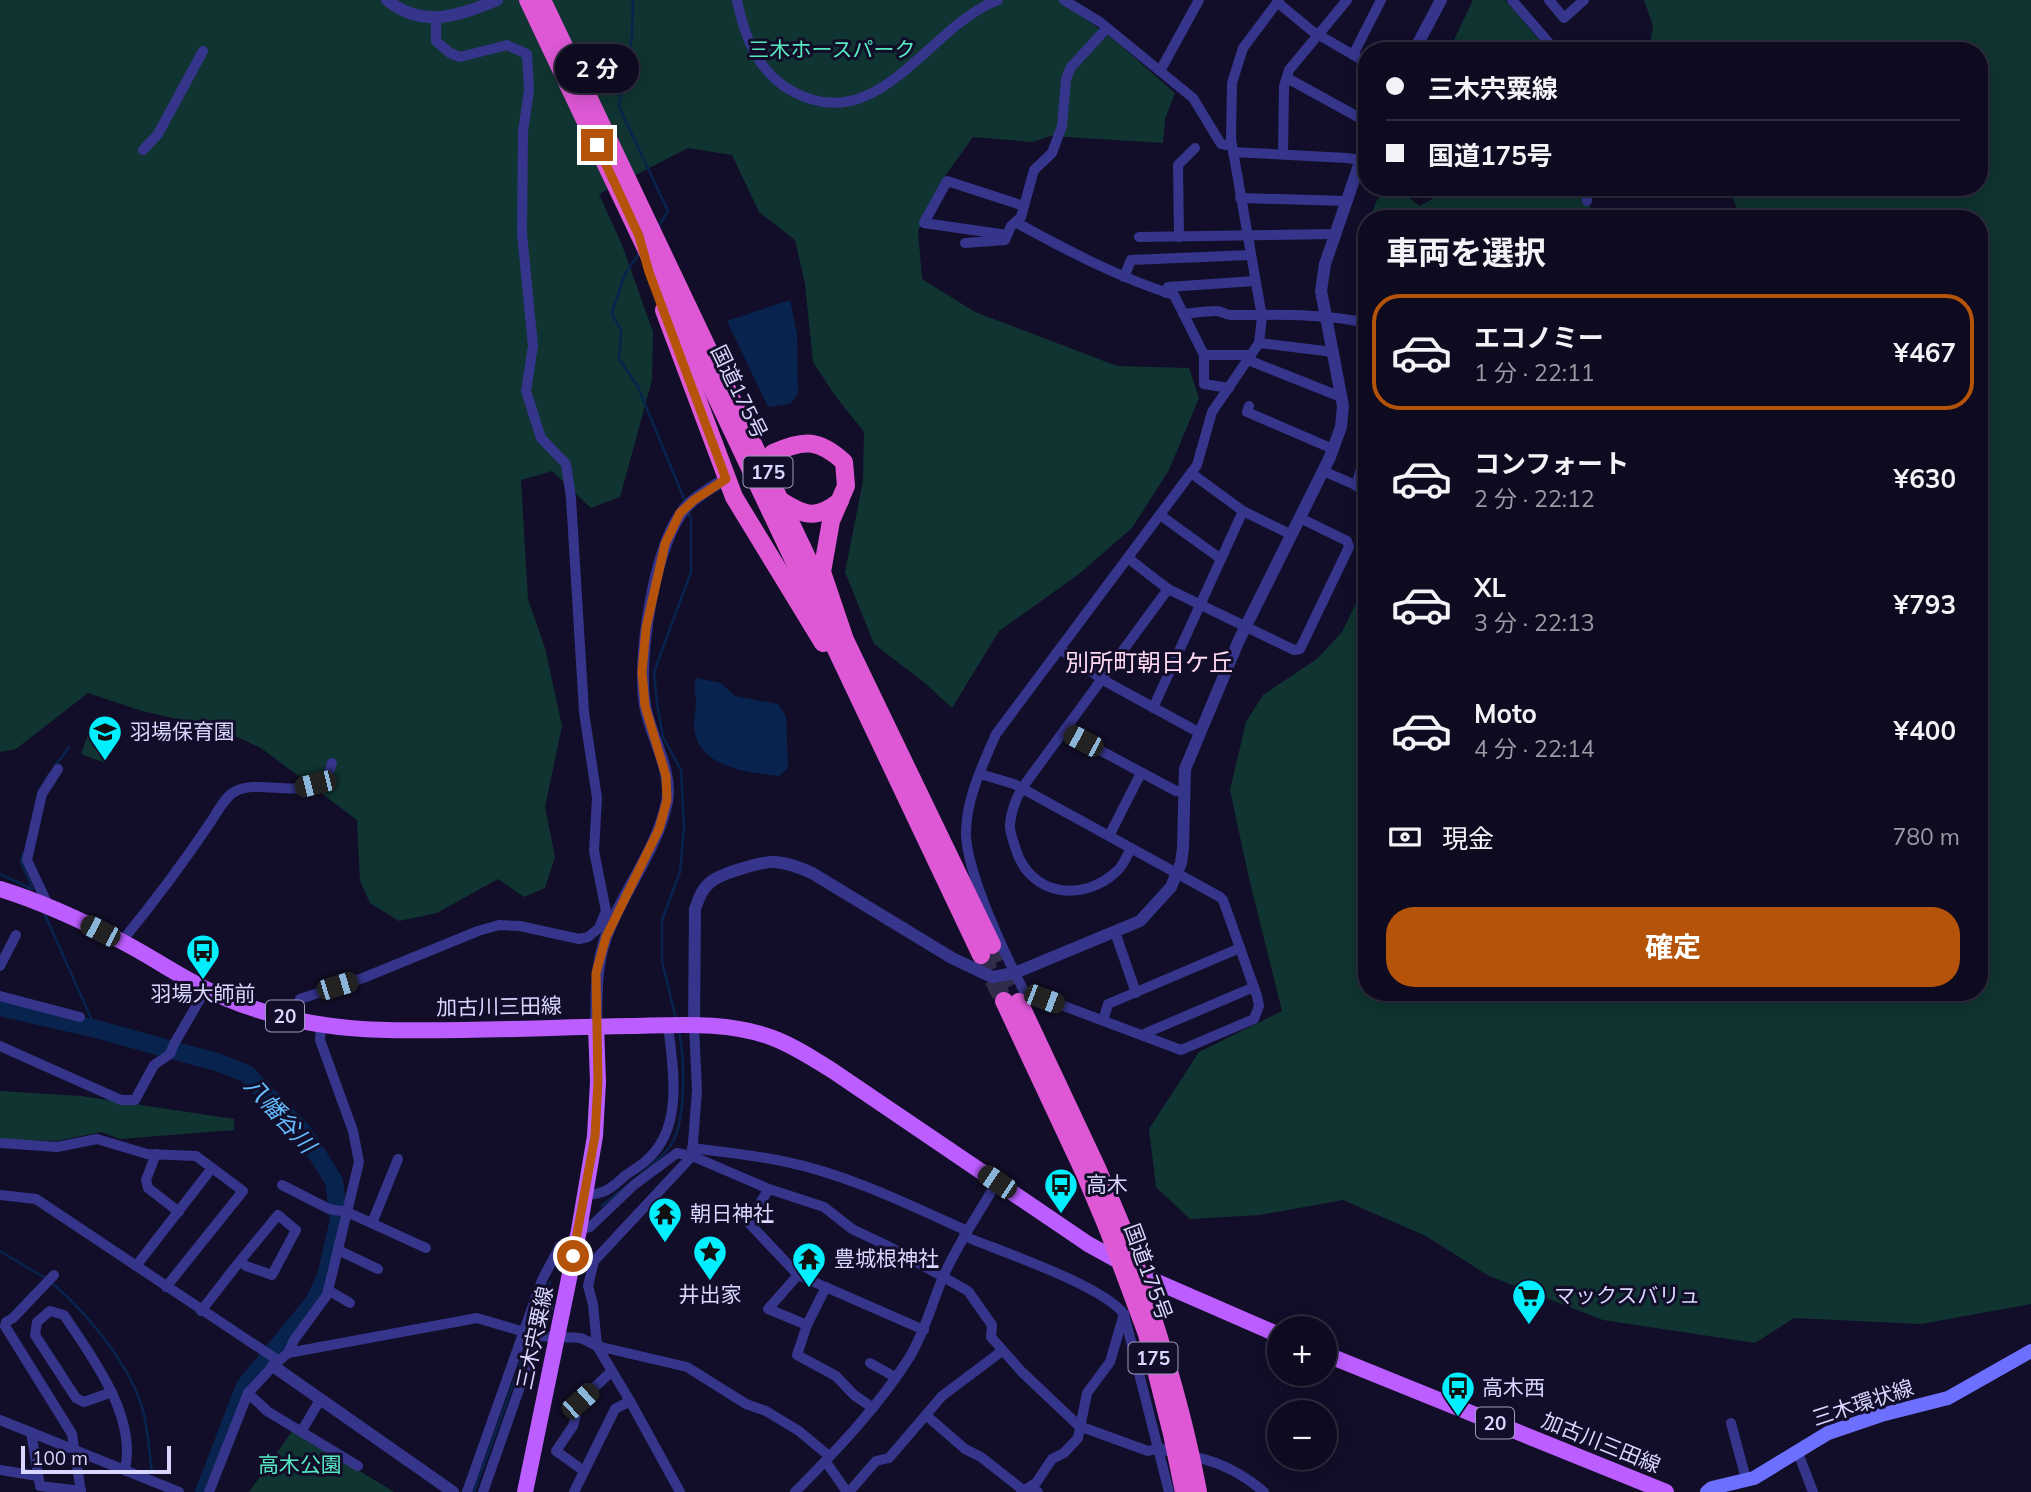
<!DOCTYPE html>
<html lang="ja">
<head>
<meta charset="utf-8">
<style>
  :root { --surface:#0e0a1f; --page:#171328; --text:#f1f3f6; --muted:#9b9aa4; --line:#2e2b3d; --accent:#b45309 }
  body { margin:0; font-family:Mulish,"Noto Sans JP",sans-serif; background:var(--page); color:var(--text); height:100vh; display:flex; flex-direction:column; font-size:26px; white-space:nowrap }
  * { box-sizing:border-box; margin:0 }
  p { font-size:23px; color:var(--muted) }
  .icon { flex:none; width:38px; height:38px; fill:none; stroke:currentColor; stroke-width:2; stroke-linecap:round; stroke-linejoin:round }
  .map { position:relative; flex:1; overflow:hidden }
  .drawer { position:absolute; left:1358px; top:210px; width:630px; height:791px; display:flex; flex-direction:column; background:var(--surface); border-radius:28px; box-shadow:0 4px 18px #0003,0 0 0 2px var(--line) }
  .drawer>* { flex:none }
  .guide { position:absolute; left:1358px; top:42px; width:630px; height:154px; border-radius:28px; box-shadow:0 4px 18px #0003,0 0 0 2px var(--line); display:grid; align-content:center; height:154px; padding:0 28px; background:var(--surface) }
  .buttons { position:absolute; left:1267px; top:1316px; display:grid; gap:14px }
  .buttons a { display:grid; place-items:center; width:70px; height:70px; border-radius:50%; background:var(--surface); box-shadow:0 4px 18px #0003,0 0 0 2px var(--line); font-size:35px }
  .scale { position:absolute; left:21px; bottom:18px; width:150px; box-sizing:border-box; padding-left:7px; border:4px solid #d9d6ff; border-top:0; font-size:19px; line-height:24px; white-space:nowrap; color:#d9d6ff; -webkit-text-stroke:5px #120e29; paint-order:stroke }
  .end { position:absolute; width:32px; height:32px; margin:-16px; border:9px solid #b45309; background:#fff; box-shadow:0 0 0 4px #fff }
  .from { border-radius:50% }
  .bubble { position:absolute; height:49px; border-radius:24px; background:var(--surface); box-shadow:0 4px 18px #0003,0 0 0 2px var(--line); font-size:23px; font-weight:700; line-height:49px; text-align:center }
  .car { position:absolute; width:21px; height:42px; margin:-21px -10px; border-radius:9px; box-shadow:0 0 5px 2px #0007; background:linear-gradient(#222 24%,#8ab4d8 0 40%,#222 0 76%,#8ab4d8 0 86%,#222 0) }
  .guide b { display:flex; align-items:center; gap:24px; height:66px; font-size:26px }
  .guide b+b { border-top:2px solid var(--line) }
  .guide i { width:18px; height:18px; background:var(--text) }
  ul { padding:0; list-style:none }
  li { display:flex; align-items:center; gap:21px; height:116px; margin:0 14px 10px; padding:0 14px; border:4px solid transparent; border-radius:28px }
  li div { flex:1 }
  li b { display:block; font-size:26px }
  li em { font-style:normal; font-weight:700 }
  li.on { border-color:var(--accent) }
  li>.icon { width:63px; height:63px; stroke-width:1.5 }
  h2 { padding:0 28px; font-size:32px; line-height:84px }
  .pay { display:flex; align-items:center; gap:18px; height:77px; padding:0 28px; font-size:26px }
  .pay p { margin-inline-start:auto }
  .button { display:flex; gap:14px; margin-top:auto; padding:14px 28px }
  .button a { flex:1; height:80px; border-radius:28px; background:var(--accent); color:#fff; font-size:28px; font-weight:700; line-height:80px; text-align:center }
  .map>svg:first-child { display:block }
</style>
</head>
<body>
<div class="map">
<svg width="2031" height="1492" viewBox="0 0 2031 1492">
  <rect width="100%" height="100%" fill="#120e29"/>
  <!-- green -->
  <g fill="#103431">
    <path d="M0 0H1071L1072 9 1112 38 1175 93 1165 119 1163 143 1051 136 1032 142 973 137 945 176 918 231 922 279 975 312 1117 366 1189 368 1199 398 1169 470 1132 528 1079 574 999 631 952 708 925 683 874 644 845 572 863 481 864 432 834 394 813 362 805 284 795 240 759 212 732 155 688 148 599 194 622 245 653 332 652 380 620 497 591 508 552 471 521 480 528 599 545 648 562 726 545 807 555 857 545 888 524 897 498 879 437 913 399 921 370 903 360 881 357 820 261 748 218 728 142 711 88 693 16 749 0 752Z"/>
    <path d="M1473 0H1505L1549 51H1452L1451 46Z"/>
    <path d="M1644 0H2031V1304L1921 1324 1794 1318 1755 1343 1603 1320 1489 1276 1426 1236 1343 1200 1260 1215 1190 1219 1156 1187 1149 1129 1199 1052 1282 1011 1248 874 1230 790 1246 722 1263 695 1317 659 1342 632 1360 595 1367 571V992H1979V219H1807L1790 214 1739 213 1728 187H1979V51H1649L1653 26Z"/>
    <path d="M1391 187H1395L1420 206 1452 187H1559L1587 201 1597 219H1370L1377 200Z"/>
    <path d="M88 735 112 745 105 763 81 754Z"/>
    <path d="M0 1091 81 1096 234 1119V1130L120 1139 101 1132 56 1141 0 1139Z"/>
    <path d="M293 1430 394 1492H249Z"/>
  </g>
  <!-- water -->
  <g fill="#08244e">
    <path d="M790 300 797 334 798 394 790 404 768 407 727 321Z"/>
    <path d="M696 678 721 683 735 696 778 704 786 716 788 768 779 776C747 772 697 768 694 726 693 719 696 711 696 704 696 694 693 687 696 678Z"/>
  </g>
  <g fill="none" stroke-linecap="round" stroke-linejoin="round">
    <!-- stream -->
    <g stroke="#08244e" stroke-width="2.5">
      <path d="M633 0 632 37 619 107 668 211 658 227"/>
      <path d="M640 252 625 274 612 313 621 331 619 359 638 387 685 501"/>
      <path d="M55 766 69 747"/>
      <path d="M38 793 49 774"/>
      <path d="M23 853 21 862 33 889"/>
      <path d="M0 874 32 889"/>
      <path d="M45 915 96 1029"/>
      <path d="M676 1019 662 961V920L680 872 684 827 681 770 663 737 657 704 654 672 691 572V519L688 511"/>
      <path d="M602 1206C622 1188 651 1169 668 1149 687 1127 685 1060 679 1032"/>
      <path d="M0 1251 45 1278"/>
      <path d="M52 1283C87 1313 126 1360 141 1404 148 1425 149 1451 152 1473"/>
      <path d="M532 1331 550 1282"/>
      <path d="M474 1492 530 1337"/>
    </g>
    <!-- river -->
    <path stroke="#08244e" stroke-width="18" d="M0 1007 96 1029 220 1063 247 1074 303 1132 334 1181 339 1220 326 1276 314 1302 245 1386 204 1492"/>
    <!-- trunk-tunnel -->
    <g stroke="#302c49" stroke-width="18" stroke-dasharray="18 9" stroke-linecap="butt">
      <path d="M992 945 1019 1002"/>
      <path d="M981 955 1004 1001"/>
    </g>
    <!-- minor -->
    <g stroke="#35358c" stroke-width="10">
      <path d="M737 0C744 35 757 71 790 90 878 141 928 26 998 0"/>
      <path d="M1064 0 1100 22 1193 98 1221 144 1232 146"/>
      <path d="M1512 0 1556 51"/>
      <path d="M1549 0 1564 18 1584 0"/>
      <path d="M1277 2 1312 31 1367 63"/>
      <path d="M1353 55 1381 0"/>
      <path d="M1160 71 1199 0"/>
      <path d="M1287 78 1367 122"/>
      <path d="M143 150 158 134 203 51"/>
      <path d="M1233 152 1347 158 1360 160"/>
      <path d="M1283 154 1284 86 1289 70 1347 0"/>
      <path d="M1585 187 1587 201"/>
      <path d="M1240 198 1346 201"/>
      <path d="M1018 221 1019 224C1068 251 1120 278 1174 295L1204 355V384L1229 388"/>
      <path d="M1007 235 924 223 947 181 1024 206"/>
      <path d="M1139 237 1335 234"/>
      <path d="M1179 237 1178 165 1195 148"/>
      <path d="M965 243 1005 240 1011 226 1021 217 1034 170 1052 153 1062 126 1066 79 1071 67 1107 28"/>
      <path d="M1124 277 1131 260 1250 255"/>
      <path d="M1166 293 1168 287 1255 281"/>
      <path d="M1183 314C1194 313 1205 311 1216 311 1222 311 1225 315 1231 315 1276 315 1323 313 1367 323"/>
      <path d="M1259 343 1333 352"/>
      <path d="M1204 355H1251"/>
      <path d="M1248 360 1336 395 1341 394"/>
      <path d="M1249 406 1247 412 1333 449"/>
      <path d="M1323 471 1367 490"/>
      <path d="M1191 473 1243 511 1292 535"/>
      <path d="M1356 486 1367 448"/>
      <path d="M1160 515 1221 559"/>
      <path d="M1128 558 1168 589 1294 650 1300 649 1349 547 1347 541 1300 518"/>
      <path d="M1060 649 1103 680 1200 733"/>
      <path d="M1153 708 1243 511"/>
      <path d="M1064 731 1176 791 1184 792"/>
      <path d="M980 774 1014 784 1220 897 1223 900 1257 996 1259 1006 1254 1019 1181 1050 1024 991C1005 955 968 875 966 836 965 801 983 764 996 734L1197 465 1212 412 1259 343 1262 317 1231 139 1232 83 1243 48 1279 0"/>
      <path d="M1109 836 1141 773"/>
      <path d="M1131 848C1127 856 1123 866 1117 871 1083 903 1031 896 1016 850 1014 842 1009 832 1010 824 1011 812 1016 799 1022 788L1168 589"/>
      <path d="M49 907 27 860 42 794 58 769"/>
      <path d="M1115 932 1136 993"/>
      <path d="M122 941C154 902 184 862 212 820 218 811 226 795 236 791 260 779 304 800 325 778 329 775 330 768 332 763"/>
      <path d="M0 966 16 935"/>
      <path d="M0 996 80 1017"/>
      <path d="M294 1019 300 999 363 978 478 931 499 925 520 926 579 939 588 937 599 928 606 911 594 851 597 798 584 712 571 498 566 464 541 438 526 391 533 346 522 234 523 132 529 90 527 54 507 45 460 57 450 53 436 41V19"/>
      <path d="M1103 1021 1108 1004 1240 948"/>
      <path d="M1144 1036 1146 1033 1254 987"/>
      <path d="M0 1046 121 1100H135L154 1065 170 1054 174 1044 206 989"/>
      <path d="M0 1143 57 1147 97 1139 147 1154 196 1156 243 1191 166 1287"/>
      <path d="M692 1148C722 1152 753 1155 782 1161 847 1174 908 1204 967 1231"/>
      <path d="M156 1154 146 1180 148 1188 179 1212"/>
      <path d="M282 1185 329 1209 347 1212 426 1248"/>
      <path d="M769 1189 824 1207 852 1229 890 1247 968 1291 992 1325 991 1337 1022 1372 1079 1426 1148 1451 1160 1448C1172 1454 1185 1455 1199 1458 1222 1463 1246 1476 1264 1492"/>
      <path d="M0 1195 36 1199 279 1361"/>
      <path d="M584 1195C606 1194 610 1189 626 1175 633 1170 642 1165 648 1159 684 1126 673 1068 668 1025"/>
      <path d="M372 1223 398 1159"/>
      <path d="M579 1230 590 1227 634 1185 677 1153 692 1156 769 1189 748 1222 798 1275 924 1330"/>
      <path d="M964 1236C1002 1252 1102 1285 1124 1314L1169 1492"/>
      <path d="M338 1250 378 1269"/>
      <path d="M136 1266 212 1168"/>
      <path d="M54 1275 13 1318 6 1322 5 1326 72 1434 81 1492"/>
      <path d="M798 1275 768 1309 807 1325"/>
      <path d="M826 1287 807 1325 797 1355 836 1376 854 1395 873 1408"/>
      <path d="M328 1290 350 1303"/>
      <path d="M201 1311 236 1266 240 1261 278 1215 296 1230 272 1275 246 1266 240 1261"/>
      <path d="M288 1353 477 1318 538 1336 581 1338 597 1346 687 1367 746 1404 766 1411 799 1431 829 1456"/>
      <path d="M870 1363 895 1377"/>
      <path d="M112 1392 84 1402 76 1398 35 1335 37 1322 50 1311 64 1315C92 1357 137 1416 125 1469"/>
      <path d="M248 1393 267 1411 358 1466"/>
      <path d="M927 1416 965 1449 981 1457 1023 1490 1038 1492"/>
      <path d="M0 1420 179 1492"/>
      <path d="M1731 1423 1746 1479"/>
      <path d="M31 1432 40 1486 81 1491"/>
      <path d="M301 1432 320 1400"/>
      <path d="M1797 1450 1813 1492"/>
      <path d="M826 1462 847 1492"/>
      <path d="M0 1470 38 1476"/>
      <path d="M584 1471 556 1451 573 1426 580 1401 612 1371"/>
      <path d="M209 1492 248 1393 273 1366 288 1353 294 1340 327 1295 359 1162 353 1131 320 1040 321 1024"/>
      <path d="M467 1492 542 1280 560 1246"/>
      <path d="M483 1492 549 1304"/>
      <path d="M574 1492 615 1409 630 1401"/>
      <path d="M680 1492 630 1401 597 1346 593 1304 588 1286 594 1261 692 1156 697 1090 694 1026"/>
      <path d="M795 1492C836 1451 878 1407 909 1358 925 1332 932 1302 944 1275 959 1242 979 1213 997 1182"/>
      <path d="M849 1492 876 1461 889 1458 942 1396 1002 1351"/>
      <path d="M1021 1492 1036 1483 1052 1459 1064 1453 1078 1438 1087 1393 1110 1362 1124 1314"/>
    </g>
    <!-- tertiary -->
    <g stroke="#35358c" stroke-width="12">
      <path d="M387 0C423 29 458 16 497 0"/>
      <path d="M1414 51 1441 0"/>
      <path d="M596 1026C597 994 595 969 606 937 623 891 657 850 667 802 673 770 650 736 645 705 637 659 654 553 680 515 690 499 710 489 725 479"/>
      <path d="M694 1026 695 909C699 898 702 888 712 881 722 873 763 861 775 862 789 863 800 868 812 873L952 958 992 977 1015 973 1140 921 1171 887 1181 863 1183 848 1185 769 1239 640 1330 457 1341 427 1343 406 1321 291 1325 264 1367 142"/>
      <path d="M273 1366 453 1492"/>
    </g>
    <!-- secondary -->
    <path stroke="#6d6fff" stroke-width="14" d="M1707 1492 1712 1488 1754 1478 1828 1433 1881 1415 1948 1398 2031 1351"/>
    <!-- primary -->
    <g stroke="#bc5dff" stroke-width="16">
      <path d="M0 889C42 902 83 921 121 941 156 959 187 982 223 997 274 1019 333 1029 388 1030 469 1032 551 1027 632 1026 678 1025 729 1021 773 1038 794 1046 814 1059 833 1071L1088 1244 1155 1281 1279 1335"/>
      <path d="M1325 1354 1666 1492"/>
      <path d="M525 1492 579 1230 595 1136 598 1082 596 1026"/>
    </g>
    <!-- trunk -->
    <g stroke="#de57d5" stroke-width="18">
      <path d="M528 0 981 955"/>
      <path d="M545 6 832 610"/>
      <path d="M664 310 734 497 823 643"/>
      <path d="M773 453C804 439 819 439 844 462L846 486 831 521 822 572 845 640"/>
      <path d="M781 501C805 516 816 520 840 501"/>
      <path d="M846 642 992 945"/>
      <path d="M1004 1001 1084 1172 1108 1229"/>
      <path d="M1019 1002 1097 1168 1127 1239"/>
    </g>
    <!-- trunk-bridge -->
    <g stroke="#de57d5" stroke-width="18">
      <path d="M1108 1229 1147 1334 1172 1434 1184 1492"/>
      <path d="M1127 1239C1155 1323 1182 1405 1198 1492"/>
    </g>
  </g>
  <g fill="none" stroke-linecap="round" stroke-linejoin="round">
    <!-- route -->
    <path stroke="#b45309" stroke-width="9" d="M573 1256 595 1136 598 1082 596 973 606 937 659 829 667 800 666 776 645 706 642 672 646 628 665 544 680 513 694 500 726 479 649 272 639 236 597 145"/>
  </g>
  <!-- icons -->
  <defs>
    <g id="school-pin" transform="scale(1.75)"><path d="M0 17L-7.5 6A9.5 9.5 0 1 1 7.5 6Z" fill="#02efff" stroke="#120e29"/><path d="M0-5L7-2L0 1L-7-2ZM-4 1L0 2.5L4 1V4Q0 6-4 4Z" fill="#111"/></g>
    <g id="bus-pin" transform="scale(1.75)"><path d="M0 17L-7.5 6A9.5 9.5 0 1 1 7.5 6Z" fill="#02efff" stroke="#120e29"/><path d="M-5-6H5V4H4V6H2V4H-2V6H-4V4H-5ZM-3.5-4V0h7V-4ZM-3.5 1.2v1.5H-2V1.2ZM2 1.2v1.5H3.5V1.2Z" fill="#111"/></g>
    <g id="temple-pin" transform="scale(1.75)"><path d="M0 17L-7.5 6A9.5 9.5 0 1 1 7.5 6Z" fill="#02efff" stroke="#120e29"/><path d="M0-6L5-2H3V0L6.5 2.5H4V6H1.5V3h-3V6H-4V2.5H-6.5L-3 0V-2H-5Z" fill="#111"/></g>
    <g id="sight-pin" transform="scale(1.75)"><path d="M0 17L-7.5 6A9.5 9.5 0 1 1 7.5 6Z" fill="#02efff" stroke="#120e29"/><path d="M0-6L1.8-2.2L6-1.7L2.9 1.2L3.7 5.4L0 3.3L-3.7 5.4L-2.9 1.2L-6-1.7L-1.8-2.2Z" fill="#111"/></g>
    <g id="supermarket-pin" transform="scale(1.75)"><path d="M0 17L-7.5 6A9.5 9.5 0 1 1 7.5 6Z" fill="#02efff" stroke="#120e29"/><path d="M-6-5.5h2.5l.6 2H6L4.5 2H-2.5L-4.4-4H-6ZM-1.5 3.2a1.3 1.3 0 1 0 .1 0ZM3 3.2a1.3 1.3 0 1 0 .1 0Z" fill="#111"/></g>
  </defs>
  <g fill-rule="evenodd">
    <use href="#school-pin" x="105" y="732"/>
    <use href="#bus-pin" x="203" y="951"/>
    <use href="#bus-pin" x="1061" y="1185"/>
    <use href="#temple-pin" x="665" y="1214"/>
    <use href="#sight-pin" x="710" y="1252"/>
    <use href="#temple-pin" x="809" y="1259"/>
    <use href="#supermarket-pin" x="1529" y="1296"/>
    <use href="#bus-pin" x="1458" y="1388"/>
  </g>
  <g text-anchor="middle" stroke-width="6" stroke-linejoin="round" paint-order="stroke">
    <!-- shield labels -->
    <g fill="#120e29" stroke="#9d9abf" stroke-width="2">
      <rect x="743.5" y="456.5" width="49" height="31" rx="5"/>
      <rect x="266" y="1000.5" width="38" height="31" rx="5"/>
      <rect x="1128.5" y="1342.5" width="49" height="31" rx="5"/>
      <rect x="1476" y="1407.5" width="38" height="31" rx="5"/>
    </g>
    <g font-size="19" font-weight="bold" fill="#d9d6ff">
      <text x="768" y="479">175</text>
      <text x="285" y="1023">20</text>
      <text x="1153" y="1365">175</text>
      <text x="1495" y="1430">20</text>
    </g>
    <!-- park labels -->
    <g font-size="21" fill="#57eac0" stroke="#120e29">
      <text x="832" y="57">三木ホースパーク</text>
      <text x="300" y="1472">高木公園</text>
    </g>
    <!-- street labels -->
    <g font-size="21" fill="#d9d6ff" stroke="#120e29">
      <text transform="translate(739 392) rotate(64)" y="7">国道175号</text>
      <text transform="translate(499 1007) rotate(-1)" y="7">加古川三田線</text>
      <text transform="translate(1148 1272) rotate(70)" y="7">国道175号</text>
      <text transform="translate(535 1338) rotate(-78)" y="7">三木宍粟線</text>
      <text transform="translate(1863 1403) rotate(-18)" y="7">三木環状線</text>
      <text transform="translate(1601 1443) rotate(22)" y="7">加古川三田線</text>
    </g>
    <!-- poi labels -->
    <g font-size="21" fill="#d9d6ff" stroke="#120e29" text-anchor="start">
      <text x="130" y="739">羽場保育園</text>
      <text x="203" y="1001" text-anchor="middle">羽場大師前</text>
      <text x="1086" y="1192">高木</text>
      <text x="690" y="1221">朝日神社</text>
      <text x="834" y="1266">豊城根神社</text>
      <text x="710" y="1302" text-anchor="middle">井出家</text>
      <text x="1554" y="1303">マックスバリュ</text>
      <text x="1482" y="1395">高木西</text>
    </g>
    <!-- water labels -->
    <g font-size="23" font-style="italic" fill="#64bdff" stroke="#120e29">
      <text transform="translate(280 1115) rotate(48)" y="8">八幡谷川</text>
    </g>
    <!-- quarter labels -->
    <g font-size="24" fill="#ffd8f2" stroke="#120e29">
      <text x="1149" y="671">別所町朝日ケ丘</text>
    </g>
  </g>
</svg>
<div class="buttons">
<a>+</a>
<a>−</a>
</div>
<div class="scale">100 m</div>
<i class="end from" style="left:573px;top:1256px"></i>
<i class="end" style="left:597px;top:145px"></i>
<div class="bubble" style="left:555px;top:44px;width:84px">2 分</div>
<i class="car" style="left:1083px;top:741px;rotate:298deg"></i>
<i class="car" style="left:315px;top:784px;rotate:256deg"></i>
<i class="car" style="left:100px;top:931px;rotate:297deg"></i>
<i class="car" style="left:337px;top:986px;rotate:73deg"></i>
<i class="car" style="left:1044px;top:999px;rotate:111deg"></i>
<i class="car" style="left:997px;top:1182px;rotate:304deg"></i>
<i class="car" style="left:580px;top:1401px;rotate:48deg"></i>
<div class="guide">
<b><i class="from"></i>三木宍粟線</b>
<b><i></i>国道175号</b>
</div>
<section class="drawer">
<h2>車両を選択</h2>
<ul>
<li class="on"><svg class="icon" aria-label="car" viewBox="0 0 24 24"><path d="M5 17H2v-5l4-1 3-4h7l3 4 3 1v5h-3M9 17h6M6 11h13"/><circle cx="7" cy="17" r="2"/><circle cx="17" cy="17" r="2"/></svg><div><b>エコノミー</b><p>1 分 · 22:11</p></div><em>¥467</em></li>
<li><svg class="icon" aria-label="car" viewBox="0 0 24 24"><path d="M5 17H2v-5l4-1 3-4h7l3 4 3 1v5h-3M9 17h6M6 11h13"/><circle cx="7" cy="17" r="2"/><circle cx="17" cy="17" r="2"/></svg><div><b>コンフォート</b><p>2 分 · 22:12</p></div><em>¥630</em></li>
<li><svg class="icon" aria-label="car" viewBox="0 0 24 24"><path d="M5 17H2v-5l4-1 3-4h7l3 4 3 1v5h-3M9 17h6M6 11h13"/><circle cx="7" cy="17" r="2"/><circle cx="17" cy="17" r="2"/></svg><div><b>XL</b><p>3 分 · 22:13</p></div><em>¥793</em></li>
<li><svg class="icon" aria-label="car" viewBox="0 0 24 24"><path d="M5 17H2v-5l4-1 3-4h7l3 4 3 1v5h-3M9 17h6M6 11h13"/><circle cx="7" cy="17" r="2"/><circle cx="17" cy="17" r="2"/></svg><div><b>Moto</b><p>4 分 · 22:14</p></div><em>¥400</em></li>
</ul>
<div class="pay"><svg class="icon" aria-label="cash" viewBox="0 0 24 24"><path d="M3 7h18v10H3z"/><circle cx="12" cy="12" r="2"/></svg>現金<p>780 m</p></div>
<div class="button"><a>確定</a></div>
</section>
</div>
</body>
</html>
